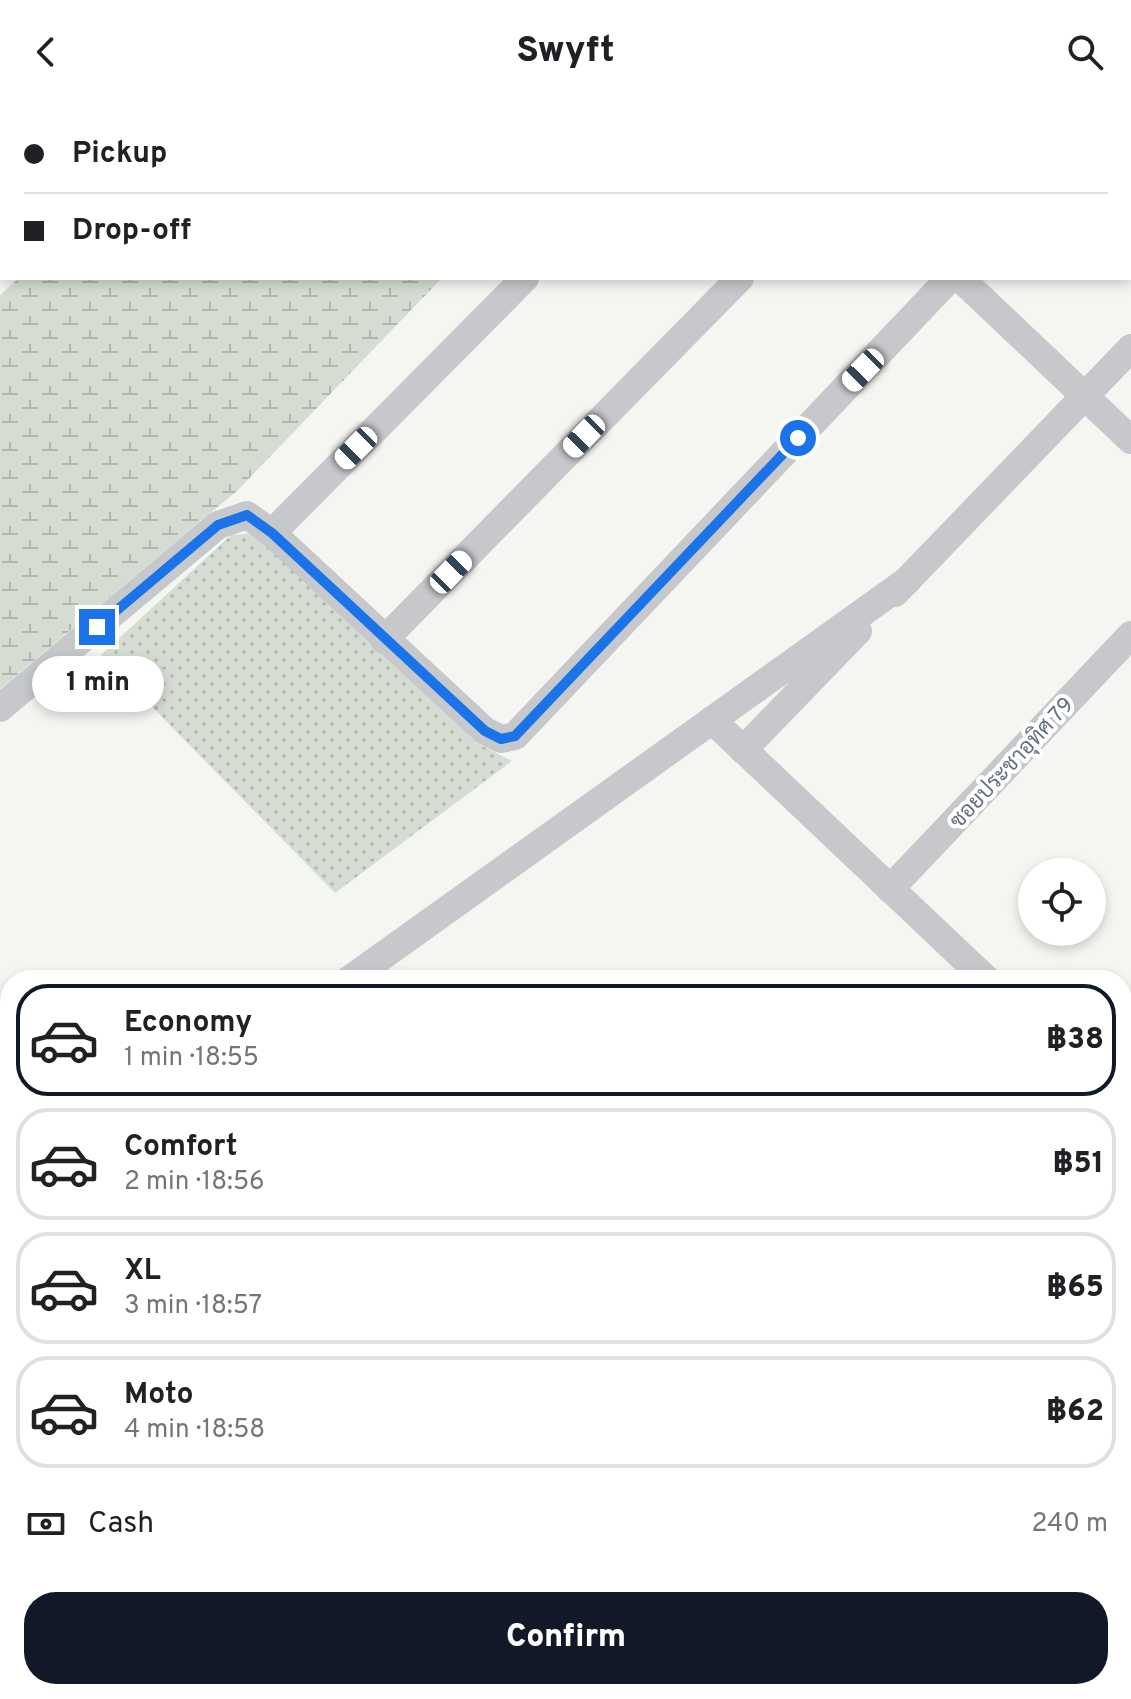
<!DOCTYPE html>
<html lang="en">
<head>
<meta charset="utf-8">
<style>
  :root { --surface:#fff; --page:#f6f6f6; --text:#202124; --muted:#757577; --line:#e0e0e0; --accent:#111827 }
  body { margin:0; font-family:Overpass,Sarabun,sans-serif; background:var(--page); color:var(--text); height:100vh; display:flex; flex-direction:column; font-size:30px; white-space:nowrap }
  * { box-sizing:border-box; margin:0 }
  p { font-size:26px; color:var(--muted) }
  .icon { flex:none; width:44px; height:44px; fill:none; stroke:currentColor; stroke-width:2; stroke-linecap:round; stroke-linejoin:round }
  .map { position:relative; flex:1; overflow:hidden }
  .drawer { position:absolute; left:0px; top:866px; width:1132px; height:730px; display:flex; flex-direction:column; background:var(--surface); border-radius:32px 32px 0 0; box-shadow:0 4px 12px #0003 }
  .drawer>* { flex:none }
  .guide { position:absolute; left:0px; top:0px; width:1132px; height:176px; box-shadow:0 4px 12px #0003; display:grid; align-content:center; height:176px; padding:0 24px; background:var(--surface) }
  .fabs { position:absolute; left:1018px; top:754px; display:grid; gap:16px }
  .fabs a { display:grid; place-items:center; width:88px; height:88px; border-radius:50%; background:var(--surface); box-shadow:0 4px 12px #0003; font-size:40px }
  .end { position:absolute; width:36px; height:36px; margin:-18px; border:10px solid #1a73e8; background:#fff; box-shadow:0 0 0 4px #fff }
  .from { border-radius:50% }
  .bubble { position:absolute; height:56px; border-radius:28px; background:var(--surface); box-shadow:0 4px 12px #0003; font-size:26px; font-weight:800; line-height:56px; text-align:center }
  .car { position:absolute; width:24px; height:48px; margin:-24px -12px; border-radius:10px; box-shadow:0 0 6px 2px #0007; background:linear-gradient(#fff 24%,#345 0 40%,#fff 0 76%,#345 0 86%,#fff 0) }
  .guide b { display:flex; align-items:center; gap:28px; height:76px; font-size:30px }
  .guide b+b { border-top:2px solid var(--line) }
  .guide i { width:20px; height:20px; background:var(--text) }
  ul { padding:14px 0 0; list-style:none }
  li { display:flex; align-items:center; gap:24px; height:112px; margin:0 16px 12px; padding:0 8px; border:4px solid var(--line); border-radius:32px }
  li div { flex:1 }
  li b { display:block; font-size:30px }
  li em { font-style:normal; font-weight:800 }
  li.active { border-color:var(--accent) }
  li>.icon { width:72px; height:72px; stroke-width:1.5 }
  .pay { display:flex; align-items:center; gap:20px; height:88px; padding:0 24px; font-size:30px }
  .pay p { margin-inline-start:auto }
  .primary-button { display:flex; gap:16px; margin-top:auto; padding:16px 24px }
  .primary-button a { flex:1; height:92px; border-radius:32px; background:var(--accent); color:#fff; font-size:32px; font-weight:800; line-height:92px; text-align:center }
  header { display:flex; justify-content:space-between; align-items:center; height:104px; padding:0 24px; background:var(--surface); font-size:36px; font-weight:800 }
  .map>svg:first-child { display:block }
</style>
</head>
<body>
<header><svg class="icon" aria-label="back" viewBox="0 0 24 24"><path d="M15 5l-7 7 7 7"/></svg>Swyft<svg class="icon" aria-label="search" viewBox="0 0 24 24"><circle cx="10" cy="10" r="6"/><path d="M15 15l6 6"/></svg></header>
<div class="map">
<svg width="1131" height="1595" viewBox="0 0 1131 1595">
  <defs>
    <pattern id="grass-dots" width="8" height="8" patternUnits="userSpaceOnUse" patternTransform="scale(2)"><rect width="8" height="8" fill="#d5ddd3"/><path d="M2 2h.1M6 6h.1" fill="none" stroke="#b0b8b1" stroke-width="1.8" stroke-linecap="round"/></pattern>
    <pattern id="wetland-marsh" width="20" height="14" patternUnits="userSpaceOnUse" patternTransform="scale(2)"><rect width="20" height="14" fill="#d5ddd3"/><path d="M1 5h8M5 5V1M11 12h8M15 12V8" fill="none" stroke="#b0b8b1"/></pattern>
  </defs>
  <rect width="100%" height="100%" fill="#f5f6f2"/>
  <!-- grass -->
  <path fill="url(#grass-dots)" d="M256 429 269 434 477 639 512 657 335 789 101 551 231 431Z"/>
  <!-- wetland -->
  <g fill="url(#wetland-marsh)">
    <path d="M212 0H609L210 2Z"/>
    <path d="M19 174H442L238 386 0 585V191Z"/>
  </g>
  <!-- green -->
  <path fill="#d5ddd3" d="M835 1586H955L945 1595H825Z"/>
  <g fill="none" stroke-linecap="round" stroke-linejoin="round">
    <!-- street -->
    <g stroke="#c6c8cc" stroke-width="28">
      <path d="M777 0 779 2"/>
      <path d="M1079 0 1081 2"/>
      <path d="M176 2 178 0"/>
      <path d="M696 2 698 0"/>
      <path d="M909 2 911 0"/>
      <path d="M1115 2 1116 0"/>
      <path d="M0 33 2 36"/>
      <path d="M0 155 2 154"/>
      <path d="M960 174 1131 336"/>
      <path d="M272 429 525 174"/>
      <path d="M895 489 1131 244"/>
      <path d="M384 536 740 174"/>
      <path d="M0 604 218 421 247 411 272 429 485 627 501 635 515 632 950 174"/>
      <path d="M712 616 987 876"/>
      <path d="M743 646 858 527"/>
      <path d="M890 785 1131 531"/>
      <path d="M349 876 908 476"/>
      <path d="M0 1191 10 1183"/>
      <path d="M0 1505 10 1496"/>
      <path d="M0 1583 11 1595"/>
      <path d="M1073 1586 1079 1595"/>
      <path d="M198 1595 207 1586"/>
      <path d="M496 1595 505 1586"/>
      <path d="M787 1595 796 1586"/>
    </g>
  </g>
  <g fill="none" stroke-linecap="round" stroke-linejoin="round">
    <!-- route -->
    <path stroke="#1a73e8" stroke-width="10" d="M97 523 218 421 247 411 272 429 485 627 501 635 515 632 798 334"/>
  </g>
  <g text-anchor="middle" stroke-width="8" stroke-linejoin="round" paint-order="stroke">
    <!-- street labels -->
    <g font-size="22" fill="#647183" stroke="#fff">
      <text transform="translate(1011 658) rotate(-47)" y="8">ซอยประชาอุทิศ 79</text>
    </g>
  </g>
</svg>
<div class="fabs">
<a><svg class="icon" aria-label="locate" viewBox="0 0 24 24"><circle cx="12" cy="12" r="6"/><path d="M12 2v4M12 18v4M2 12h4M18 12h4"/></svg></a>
</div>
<i class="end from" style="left:798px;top:334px"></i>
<i class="end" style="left:97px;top:523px"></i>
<div class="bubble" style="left:32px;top:552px;width:132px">1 min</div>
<i class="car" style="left:863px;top:266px;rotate:224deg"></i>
<i class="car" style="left:584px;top:332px;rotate:224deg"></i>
<i class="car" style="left:356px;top:344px;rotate:225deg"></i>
<i class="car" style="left:451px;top:468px;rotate:44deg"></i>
<div class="guide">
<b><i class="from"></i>Pickup</b>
<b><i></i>Drop-off</b>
</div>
<section class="drawer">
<ul>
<li class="active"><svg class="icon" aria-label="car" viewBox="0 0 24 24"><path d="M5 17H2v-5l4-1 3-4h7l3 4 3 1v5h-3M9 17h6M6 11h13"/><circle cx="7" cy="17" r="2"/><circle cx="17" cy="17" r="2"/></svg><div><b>Economy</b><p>1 min · 18:55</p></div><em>฿38</em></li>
<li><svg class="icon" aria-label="car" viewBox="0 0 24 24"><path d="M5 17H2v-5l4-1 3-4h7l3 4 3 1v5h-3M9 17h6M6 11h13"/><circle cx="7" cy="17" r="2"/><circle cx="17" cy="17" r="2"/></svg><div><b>Comfort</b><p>2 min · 18:56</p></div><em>฿51</em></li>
<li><svg class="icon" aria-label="car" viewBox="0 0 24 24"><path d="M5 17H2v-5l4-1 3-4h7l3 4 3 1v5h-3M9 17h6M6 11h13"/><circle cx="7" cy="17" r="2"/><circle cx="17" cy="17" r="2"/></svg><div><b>XL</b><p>3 min · 18:57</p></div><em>฿65</em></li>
<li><svg class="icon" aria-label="car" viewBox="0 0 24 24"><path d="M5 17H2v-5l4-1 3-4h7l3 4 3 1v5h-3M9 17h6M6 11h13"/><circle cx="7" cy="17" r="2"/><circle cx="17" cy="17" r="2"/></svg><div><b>Moto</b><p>4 min · 18:58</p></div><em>฿62</em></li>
</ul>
<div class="pay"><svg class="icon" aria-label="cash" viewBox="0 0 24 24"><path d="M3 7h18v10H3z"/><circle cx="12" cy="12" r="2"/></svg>Cash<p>240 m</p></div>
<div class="primary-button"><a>Confirm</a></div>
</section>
</div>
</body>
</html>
